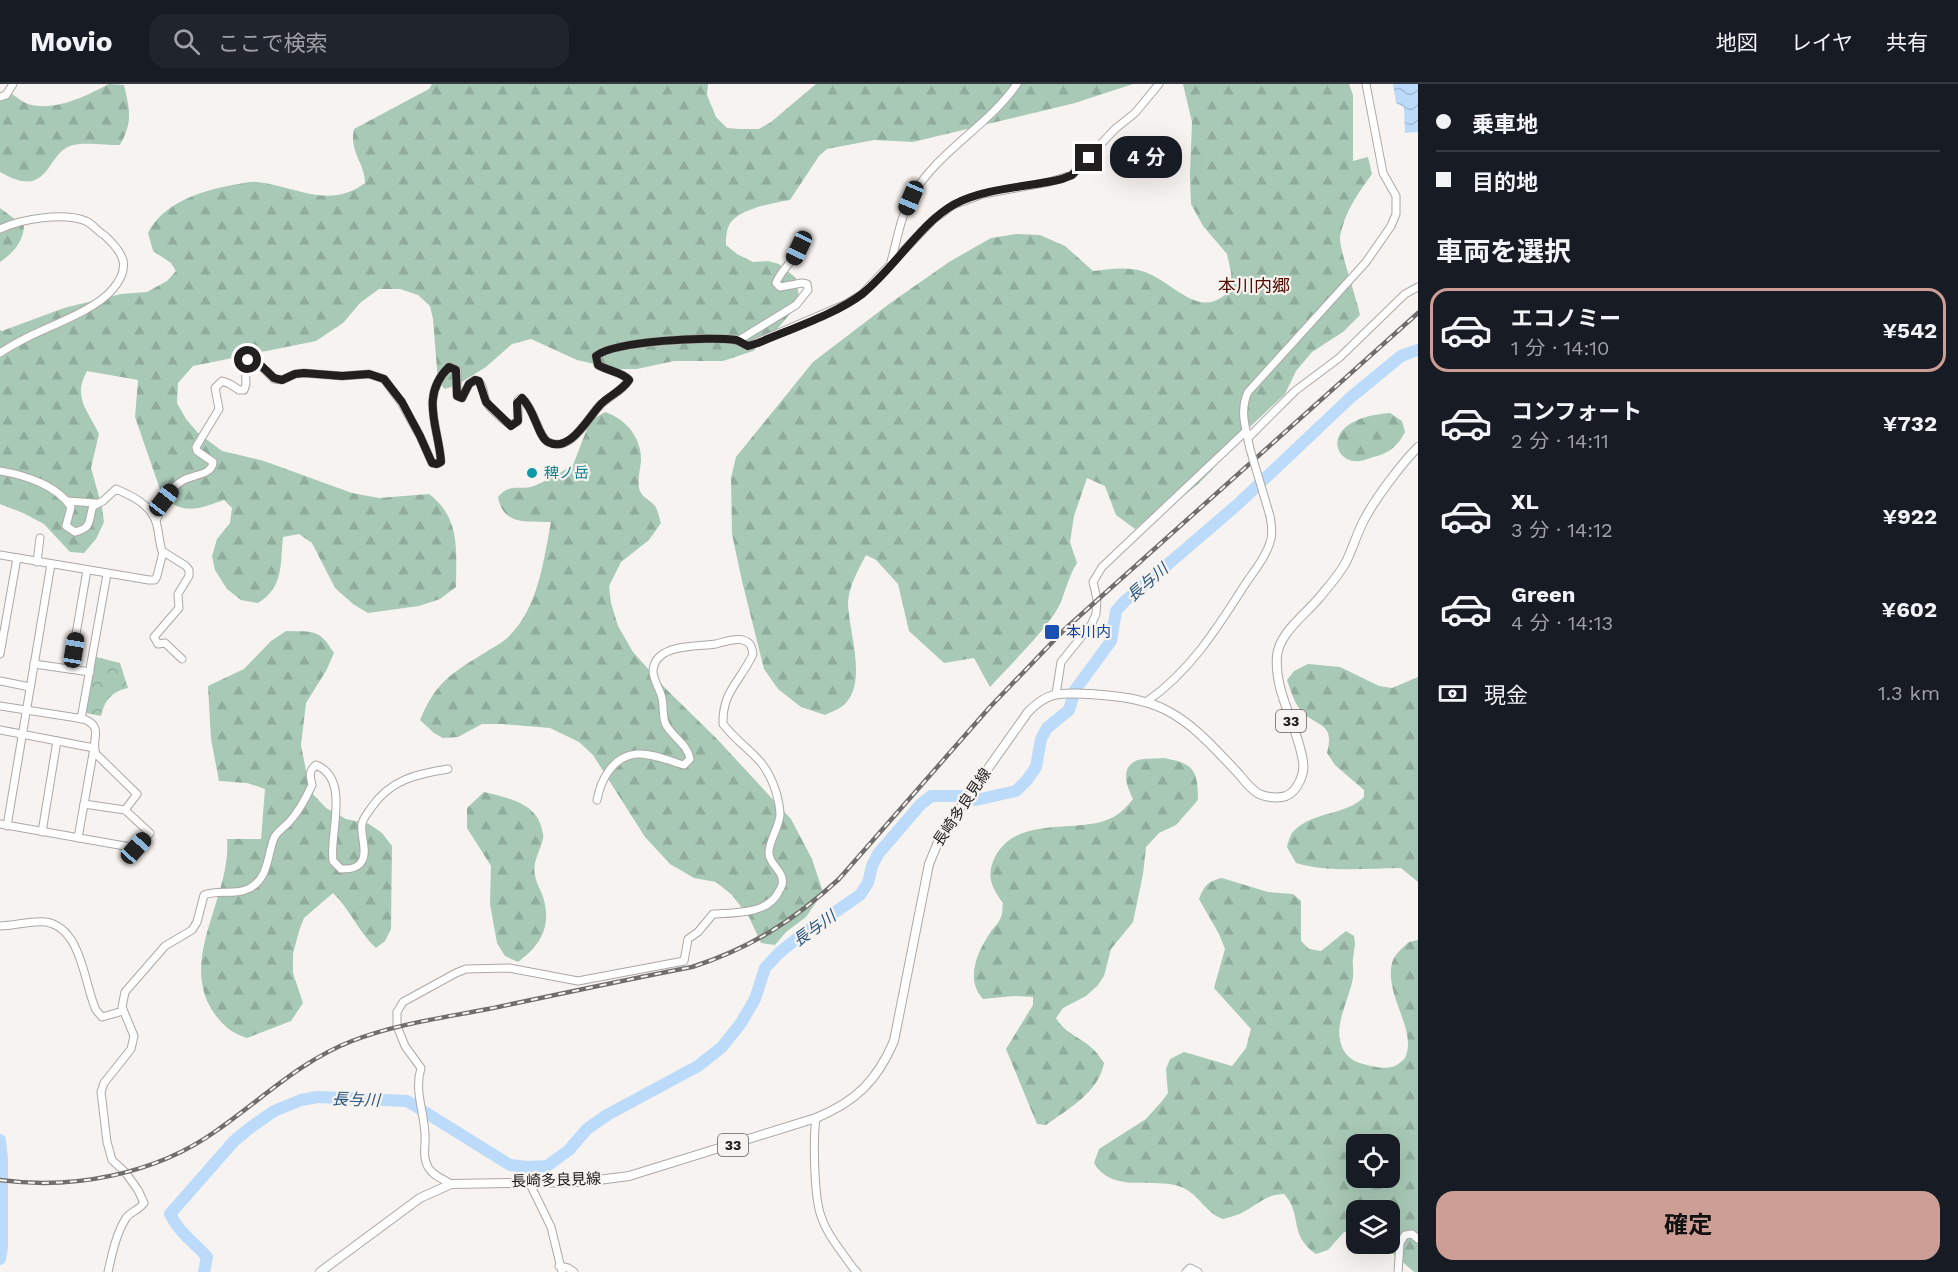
<!DOCTYPE html>
<html lang="ja">
<head>
<meta charset="utf-8">
<style>
  :root { --surface:#171b24; --page:#20242c; --text:#f1f3f6; --muted:#9ea1a6; --line:#363941; --accent:#cc9e95 }
  body { margin:0; font-family:"Work Sans","Noto Sans JP",sans-serif; background:var(--page); color:var(--text); height:100vh; display:flex; flex-direction:column; font-size:22px; white-space:nowrap }
  * { box-sizing:border-box; margin:0 }
  p { font-size:20px; color:var(--muted) }
  .icon { flex:none; width:33px; height:33px; fill:none; stroke:currentColor; stroke-width:2; stroke-linecap:round; stroke-linejoin:round }
  .map { position:relative; flex:1; overflow:hidden }
  .panel { display:flex; flex-direction:column; background:var(--surface); width:540px }
  .panel>* { flex:none }
  .guide { display:grid; align-content:center; height:132px; padding:0 18px; background:var(--surface) }
  .fabs { position:absolute; left:1346px; top:1050px; display:grid; gap:12px }
  .fabs a { display:grid; place-items:center; width:54px; height:54px; border-radius:12px; background:var(--surface); box-shadow:0 6px 24px #0002; font-size:30px }
  .end { position:absolute; width:27px; height:27px; margin:-14px; border:8px solid #21201f; background:#fff; box-shadow:0 0 0 3px #fff }
  .from { border-radius:50% }
  .bubble { position:absolute; height:42px; border-radius:18px; background:var(--surface); box-shadow:0 6px 24px #0002; font-size:20px; font-weight:700; line-height:42px; text-align:center }
  .car { position:absolute; width:18px; height:36px; margin:-18px -9px; border-radius:8px; box-shadow:0 0 4px 2px #0007; background:linear-gradient(#222 24%,#8ab4d8 0 40%,#222 0 76%,#8ab4d8 0 86%,#222 0) }
  .guide b { display:flex; align-items:center; gap:21px; height:57px; font-size:22px }
  .guide b+b { border-top:2px solid var(--line) }
  .guide i { width:15px; height:15px; background:var(--text) }
  ul { padding:0; list-style:none }
  li { display:flex; align-items:center; gap:18px; height:84px; margin:0 12px 9px; padding:0 6px; border:3px solid transparent; border-radius:18px }
  li div { flex:1 }
  li b { display:block; font-size:22px }
  li em { font-style:normal; font-weight:700 }
  li.selected { border-color:var(--accent) }
  li>.icon { width:54px; height:54px; stroke-width:1.5 }
  h2 { padding:0 18px; font-size:27px; line-height:72px }
  .pay { display:flex; align-items:center; gap:15px; height:66px; padding:0 18px; font-size:22px }
  .pay p { margin-inline-start:auto }
  .cta { display:flex; gap:12px; margin-top:auto; padding:12px 18px }
  .cta a { flex:1; height:69px; border-radius:18px; background:var(--accent); color:#111; font-size:24px; font-weight:700; line-height:69px; text-align:center }
  header { display:flex; align-items:center; gap:36px; box-sizing:border-box; height:84px; padding:0 30px; background:var(--surface); border-bottom:2px solid var(--line) }
  header strong { font-size:28px }
  nav { display:flex; gap:33px; margin-inline-start:auto; font-size:21px }
  .search { width:420px; height:54px; background:var(--page); display:flex; align-items:center; gap:15px; box-sizing:border-box; padding:0 21px; border-radius:18px; color:var(--muted); font-size:22px }
  main { display:flex; flex:1; min-height:0 }
  .map>svg:first-child { display:block }
</style>
</head>
<body>
<header>
<strong>Movio</strong>
<div class="search"><svg class="icon" aria-label="search" viewBox="0 0 24 24"><circle cx="10" cy="10" r="6"/><path d="M15 15l6 6"/></svg>ここで検索</div>
<nav><a>地図</a><a>レイヤ</a><a>共有</a></nav>
</header>
<main>
<div class="map">
<svg width="1418" height="1188" viewBox="0 0 1418 1188">
  <defs>
    <pattern id="forest-firs" width="22" height="20" patternUnits="userSpaceOnUse" patternTransform="scale(1.5)"><rect width="22" height="20" fill="#a8c9b6"/><path d="M5 1l3.5 6h-7zM16 11l3.5 6h-7z" fill="#90ac9c"/></pattern>
    <pattern id="park-crowns" width="20" height="18" patternUnits="userSpaceOnUse" patternTransform="scale(1.5)"><rect width="20" height="18" fill="#a8c9b6"/><path d="M2 6a3 3 0 1 1 6 0M12 15a3 3 0 1 1 6 0" fill="none" stroke="#90ac9c"/></pattern>
    <pattern id="water-waves" width="16" height="10" patternUnits="userSpaceOnUse" patternTransform="scale(1.5)"><rect width="16" height="10" fill="#bcdbfb"/><path d="M0 5q4-4 8 0t8 0" fill="none" stroke="#a1bcd7"/></pattern>
  </defs>
  <rect width="100%" height="100%" fill="#f7f3f0"/>
  <!-- forest -->
  <g fill="url(#forest-firs)" fill-rule="evenodd">
    <path d="M109 0 124 1C130 27 133 38 120 61 106 61 85 58 73 61 45 68 51 118 0 88V15L12 10C17 13 22 18 28 20 55 28 86 12 109 0Z"/>
    <path d="M432 0H708L707 11 716 33 727 44 740 45H759L771 38 816 0H1133L1075 19 913 58 874 56 827 65 819 72 790 116C773 119 743 124 731 138 726 145 726 153 726 161L737 170 753 178 768 177 779 180 796 194 799 213 790 230 778 244 753 267 723 277H674L637 285H616L577 276 531 255 512 260 486 283 457 301 445 305 438 298 433 235 430 222 418 211 400 205H379L360 219 343 239 316 257 193 282 178 299 177 319 186 335 198 349 222 367 264 377 352 409 379 414 429 410C461 434 456 467 456 503L440 515 419 522 368 529 353 520 335 504 312 459 299 450 283 453C280 481 284 503 258 519L241 516 227 505 215 486 212 472 217 455 230 439 232 424 224 416C199 425 182 432 162 411L135 333 138 296 87 287C72 314 88 326 99 350L91 384 102 423 104 438 96 455 84 469 70 468 44 440 23 429 0 420V246L2 247 64 224 121 210 147 208 167 197 176 187 171 179 153 167 148 149C164 117 206 105 239 100 245 99 251 97 257 98 295 102 329 126 365 99 365 79 349 68 354 45L429 5Z"/>
    <path d="M1183 0H1349L1353 11V77L1368 73 1372 90C1358 109 1344 129 1340 153 1339 165 1357 215 1360 231L1343 248 1312 268 1296 287 1285 310 1218 373 1212 386 1197 401 1181 414 1158 426 1135 445 1116 431 1105 402 1087 394 1074 432 1070 458 1077 479C1067 494 1065 513 1055 529 1038 554 1011 580 990 603L974 574 944 579 909 547 898 500 876 476 866 471C859 485 849 501 848 518 848 546 868 597 845 620 840 625 831 628 825 631L801 623 778 605 764 585 742 497 732 450 731 394 736 373 813 278 889 220 949 178 991 154 1016 150 1040 151 1065 162 1093 187C1111 185 1127 182 1145 188 1175 199 1201 239 1231 205V188L1227 170 1203 142 1191 120 1190 91 1192 38Z"/>
    <path d="M0 124 24 142C23 158 13 169 0 178Z"/>
    <path d="M605 328C626 335 642 354 641 377 640 387 636 400 641 409 644 414 651 417 655 422 658 426 659 434 661 439L649 456 621 478 609 502 611 519 618 542 633 568 666 605 717 655 791 735 812 775 823 808 806 833 786 848 775 861 761 859 749 833 732 811 716 798 694 794 670 780 645 753 593 671 579 658 550 644 502 640H482L458 653 443 654 434 649 420 636C435 600 449 591 481 571 489 566 498 561 505 556 538 527 543 479 551 438 527 437 503 442 498 413 511 398 518 407 534 402 547 397 561 388 573 381L590 337Z"/>
    <path d="M1390 329 1402 337 1405 348C1398 362 1388 370 1373 373 1367 375 1361 378 1355 377 1339 376 1332 359 1342 347 1353 334 1375 330 1390 329Z"/>
    <path d="M286 547C313 548 319 544 334 569L326 587 306 619 301 661 310 707 326 724 346 735 369 740 382 749 392 762 391 845 385 857 376 864C359 849 350 825 333 809L304 834 299 847 293 870V889L303 919 291 937 247 954C231 949 221 940 212 926 179 873 232 811 227 755H261L265 705 247 699 219 697 211 655 208 602 244 585 271 557Z"/>
    <path d="M1308 580 1340 583 1379 602 1392 604 1418 593V798L1401 784C1367 784 1329 789 1296 779L1287 763C1288 759 1290 752 1292 749 1310 727 1346 732 1364 713V706L1335 681 1327 669C1334 641 1322 644 1304 630 1295 622 1291 607 1287 596L1294 587Z"/>
    <path d="M1163 674C1193 679 1198 685 1198 716L1176 741 1159 749 1146 763 1143 790 1133 838 1111 865 1104 892 1098 901 1086 912 1063 924 1056 934C1065 950 1083 954 1095 967 1098 970 1101 975 1104 979 1099 1008 1068 1025 1046 1041L1037 1040 1006 965 1033 921V913L1014 912 983 915C965 896 977 868 990 849 993 844 999 839 1001 833 1003 829 1002 823 1003 819 991 803 986 791 995 773 1016 733 1069 748 1104 737 1117 733 1125 725 1133 715 1127 703 1119 683 1138 676 1145 674 1155 675 1163 674Z"/>
    <path d="M484 708C505 713 535 719 541 742 542 746 544 751 543 755 540 767 532 779 535 791 536 799 541 806 543 813 552 842 541 861 518 878L505 872 497 859 490 820 491 782 467 744V724Z"/>
    <path d="M1222 794 1268 808 1293 810 1301 817V857L1309 865 1321 867 1346 847 1354 852C1356 861 1354 866 1353 874 1352 880 1354 887 1353 893 1350 914 1334 939 1341 960 1344 971 1352 977 1363 980 1379 984 1393 988 1405 974 1418 947 1384 911 1392 879 1394 871 1403 863 1409 858L1418 856V1188H1414L1382 1160H1389V1126H1356V1147L1344 1148 1328 1166 1316 1170C1288 1151 1303 1130 1284 1110 1268 1110 1259 1119 1245 1127 1239 1131 1230 1133 1223 1135 1203 1128 1198 1106 1175 1101 1146 1095 1111 1108 1094 1079L1099 1065 1146 1035 1162 1017 1168 1009 1166 985 1170 975 1184 968 1232 982 1246 964 1251 945 1214 904 1225 865 1219 850 1199 815C1204 802 1208 797 1222 794ZM1356 1060H1389V1094H1356Z"/>
  </g>
  <!-- park -->
  <path fill="url(#park-crowns)" d="M96 573 120 579 128 604C112 607 104 617 101 632L86 629Z"/>
  <!-- water -->
  <path fill="url(#water-waves)" d="M1393 0H1418V48L1405 49 1404 23 1396 19Z"/>
  <g fill="none" stroke-linecap="round" stroke-linejoin="round">
    <!-- river -->
    <g stroke="#bcdbfb" stroke-width="12">
      <path d="M0 1056 2 1075V1162L0 1175"/>
      <path d="M204 1188 207 1173C192 1156 181 1151 170 1130L234 1057 251 1043 274 1027 301 1016 318 1013 407 1017 510 1081 528 1083 547 1082 569 1066 587 1045 607 1031 698 982 722 963 741 939 755 915 765 884 779 869 800 852 860 811 868 799 872 782 878 770 920 721 931 712H960L976 716 1016 707 1027 696 1036 683 1041 655 1047 644 1069 626 1075 606 1111 557 1116 527 1125 517 1237 421 1350 314 1401 272 1418 266"/>
    </g>
    <!-- minor casing -->
    <g stroke="#aca8a6" stroke-width="9">
      <g id="minor">
        <path d="M0 13 6 11 13 0"/>
        <path d="M0 145C21 135 63 128 86 137 92 140 98 147 104 151 124 169 132 183 112 206 95 226 52 241 28 253 18 258 9 263 0 269"/>
        <path d="M891 178C897 156 901 131 912 112 938 67 988 42 1017 0"/>
        <path d="M739 256 796 221 808 206 807 200 802 199 780 203 776 199C782 183 799 175 798 156"/>
        <path d="M1248 354 1295 307 1339 274 1405 210 1418 203"/>
        <path d="M1250 365C1246 345 1239 327 1248 308L1366 178 1391 142 1396 130V112L1383 89 1366 0"/>
        <path d="M0 387C24 391 57 401 71 423L66 442 75 448C93 444 88 436 93 422L103 417 116 405C132 412 150 420 156 438 159 447 159 458 162 467L186 482 189 486V492L178 510 179 524 154 553 158 560 165 559 182 575"/>
        <path d="M67 417 95 419"/>
        <path d="M156 437C162 423 168 405 182 397 192 390 212 392 213 378L197 367 196 363 219 325 215 304 222 297 230 300 239 306H244L246 300 245 280 248 276 254 275 274 295 282 296 295 290 304 289 342 292 369 290 384 295 401 318 420 352 432 379 437 380 441 378C439 343 419 313 449 283L457 286V312L462 314 469 300 475 296C485 300 482 308 486 317 488 323 506 339 511 341L518 337V316L522 314C535 326 538 352 548 358 571 370 589 332 601 320 610 312 622 307 629 296 622 288 608 287 598 281L596 272C614 257 711 252 735 256 740 257 743 260 748 262L844 221 862 210 933 136 953 121 983 110 1049 98 1072 91 1115 45 1135 29 1159 0"/>
        <path d="M0 471 149 496H155L157 492 163 468"/>
        <path d="M37 478 40 454"/>
        <path d="M0 570 17 474"/>
        <path d="M34 580 90 588"/>
        <path d="M70 585 87 486"/>
        <path d="M0 597 30 603"/>
        <path d="M1056 610 1061 578 1091 541 1096 530 1097 515 1093 498 1102 483 1246 347"/>
        <path d="M1146 618C1190 588 1218 543 1246 499 1255 486 1267 471 1271 455 1273 447 1271 439 1270 432"/>
        <path d="M0 622 84 635C105 644 90 655 96 670L137 710 125 726"/>
        <path d="M81 635 107 490"/>
        <path d="M0 646 94 664 78 754"/>
        <path d="M0 740 136 764 150 749 125 726 84 720"/>
        <path d="M7 742 51 480"/>
        <path d="M42 748 57 657"/>
        <path d="M0 842C15 842 31 836 46 838 82 844 84 900 96 926L102 933 123 927"/>
        <path d="M816 1034C813 1056 814 1113 821 1132 827 1151 842 1168 853 1184L857 1188"/>
        <path d="M529 1098 551 1143 562 1188"/>
        <path d="M451 1100C443 1095 432 1091 428 1083 422 1072 426 1062 425 1050 424 1027 414 1007 421 984L405 962 397 942V928L403 918 456 889 466 885 509 884 578 897 684 877 688 855 698 848 713 830C735 829 769 830 779 807 782 802 783 800 782 794 780 785 770 780 769 770 768 758 779 744 780 731 780 723 778 715 776 708 764 670 745 668 723 640 722 607 741 597 753 570 752 564 751 558 743 556 735 554 724 558 716 560 697 563 655 559 653 587 653 596 660 605 662 614 664 623 662 633 666 641 673 653 688 661 690 675L684 681C670 677 652 669 637 670 613 672 601 695 597 716"/>
        <path d="M559 1182 568 1184 574 1188"/>
        <path d="M108 1188C112 1170 116 1150 126 1134 131 1127 138 1127 144 1119L138 1106 125 1088 112 1076 107 1058 101 1008 104 999 131 965 134 952 122 923 125 908 165 862 192 846 197 838 204 811C219 805 235 812 250 804 269 793 267 772 274 754 277 747 285 743 290 737 300 726 306 714 312 701 310 692 308 688 316 681 351 695 329 749 333 777L341 785C349 785 357 785 362 777 368 767 360 751 362 740 363 734 368 729 371 724 390 696 416 690 448 685"/>
        <path d="M1186 1188 1190 1184 1198 1188"/>
        <path d="M1398 1188 1400 1159 1405 1151 1412 1150 1418 1155"/>
      </g>
    </g>
    <!-- major casing -->
    <g stroke="#aca8a6" stroke-width="10">
      <path id="major" d="M320 1188 420 1114 451 1100 583 1098 629 1092 816 1034C855 1018 877 997 894 957L929 780 941 751 1028 628C1049 606 1063 609 1090 610 1116 612 1142 614 1166 626 1195 641 1215 665 1237 688 1243 695 1249 703 1256 708 1262 713 1278 715 1286 712 1298 707 1305 689 1303 678 1298 642 1274 609 1277 572 1279 549 1305 531 1319 514 1329 502 1339 491 1346 478 1353 464 1357 449 1364 436 1375 415 1401 380 1418 363"/>
    </g>
    <!-- minor -->
    <use href="#minor" stroke="#fff" stroke-width="7"/>
    <!-- major -->
    <use href="#major" stroke="#fff" stroke-width="8"/>
    <!-- rail casing -->
    <g stroke="#706e6c" stroke-width="4.5">
      <path id="rail" d="M0 1096C73 1106 156 1090 216 1047 261 1016 300 977 352 957 396 940 442 934 488 925 556 911 624 896 692 883 751 864 793 837 839 795L989 624 1065 545 1418 229"/>
    </g>
    <!-- rail -->
    <use href="#rail" stroke="#f7f3f0" stroke-width="2" stroke-dasharray="7" stroke-linecap="butt"/>
    <!-- minor-bridge casing -->
    <g stroke="#aca8a6" stroke-width="9" stroke-linecap="butt">
      <path id="minor-bridge" d="M1250 365 1270 432"/>
    </g>
    <!-- minor-bridge -->
    <use href="#minor-bridge" stroke="#fff" stroke-width="7"/>
  </g>
  <g fill="none" stroke-linecap="round" stroke-linejoin="round">
    <!-- route -->
    <path stroke="#21201f" stroke-width="8" d="M248 276 254 275 274 294 282 296 295 290 304 289 342 292 369 290 384 295 402 318 420 352 432 379 437 380 441 378C439 344 419 312 449 283L456 286 457 312 462 314 469 300 475 296 479 297 486 318 511 342 518 337 517 319 522 314C535 326 538 353 548 358 570 370 589 332 601 320 610 311 622 307 629 296 622 288 608 287 598 281L596 272C614 257 711 252 736 256 740 257 743 260 748 262L758 259C788 246 838 229 862 210 893 186 921 138 955 120 985 104 1029 103 1062 95L1072 91 1089 74"/>
  </g>
  <!-- markers -->
  <circle fill="#0f9aa8" stroke="#f7f3f0" stroke-width="2" cx="532" cy="389" r="6"/>
  <rect fill="#1a4fb4" stroke="#f7f3f0" stroke-width="2" x="1044" y="540" width="16" height="16" rx="3"/>
  <g text-anchor="middle" stroke-width="4.5" stroke-linejoin="round" paint-order="stroke">
    <!-- shield labels -->
    <g fill="#f7f3f0" stroke="#615f5e" stroke-width="1.5">
      <rect x="1276" y="626" width="30" height="22" rx="4.5"/>
      <rect x="718" y="1050" width="30" height="22" rx="4.5"/>
    </g>
    <g font-size="14" font-weight="bold" fill="#21201f">
      <text x="1291" y="642">33</text>
      <text x="733" y="1066">33</text>
    </g>
    <!-- culture labels -->
    <g font-size="15" fill="#0d838f" stroke="#f7f3f0" text-anchor="start">
      <text x="544" y="394">稗ノ岳</text>
    </g>
    <!-- transit labels -->
    <g font-size="15" fill="#164399" stroke="#f7f3f0" text-anchor="start">
      <text x="1066" y="553">本川内</text>
    </g>
    <!-- street labels -->
    <g font-size="15" fill="#21201f" stroke="#f7f3f0">
      <text transform="translate(962 723) rotate(-56)" y="5">長崎多良見線</text>
      <text transform="translate(556 1096) rotate(-2)" y="5">長崎多良見線</text>
    </g>
    <!-- water labels -->
    <g font-size="16" font-style="italic" fill="#28557f" stroke="#f7f3f0">
      <text transform="translate(1147 498) rotate(-41)" y="6">長与川</text>
      <text transform="translate(814 844) rotate(-36)" y="6">長与川</text>
      <text transform="translate(356 1015) rotate(2)" y="6">長与川</text>
    </g>
    <!-- quarter labels -->
    <g font-size="18" fill="#510f02" stroke="#f7f3f0">
      <text x="1254" y="208">本川内郷</text>
    </g>
  </g>
</svg>
<div class="fabs">
<a><svg class="icon" aria-label="locate" viewBox="0 0 24 24"><circle cx="12" cy="12" r="6"/><path d="M12 2v4M12 18v4M2 12h4M18 12h4"/></svg></a>
<a><svg class="icon" aria-label="layers" viewBox="0 0 24 24"><path d="M12 4l9 5-9 5-9-5zM3 14l9 5 9-5"/></svg></a>
</div>
<i class="end from" style="left:248px;top:276px"></i>
<i class="end" style="left:1089px;top:74px"></i>
<div class="bubble" style="left:1110px;top:52px;width:72px">4 分</div>
<i class="car" style="left:911px;top:114px;rotate:203deg"></i>
<i class="car" style="left:799px;top:164px;rotate:205deg"></i>
<i class="car" style="left:164px;top:416px;rotate:38deg"></i>
<i class="car" style="left:74px;top:566px;rotate:9deg"></i>
<i class="car" style="left:136px;top:764px;rotate:42deg"></i>
</div>
<section class="panel">
<div class="guide">
<b><i class="from"></i>乗車地</b>
<b><i></i>目的地</b>
</div>
<h2>車両を選択</h2>
<ul>
<li class="selected"><svg class="icon" aria-label="car" viewBox="0 0 24 24"><path d="M5 17H2v-5l4-1 3-4h7l3 4 3 1v5h-3M9 17h6M6 11h13"/><circle cx="7" cy="17" r="2"/><circle cx="17" cy="17" r="2"/></svg><div><b>エコノミー</b><p>1 分 · 14:10</p></div><em>¥542</em></li>
<li><svg class="icon" aria-label="car" viewBox="0 0 24 24"><path d="M5 17H2v-5l4-1 3-4h7l3 4 3 1v5h-3M9 17h6M6 11h13"/><circle cx="7" cy="17" r="2"/><circle cx="17" cy="17" r="2"/></svg><div><b>コンフォート</b><p>2 分 · 14:11</p></div><em>¥732</em></li>
<li><svg class="icon" aria-label="car" viewBox="0 0 24 24"><path d="M5 17H2v-5l4-1 3-4h7l3 4 3 1v5h-3M9 17h6M6 11h13"/><circle cx="7" cy="17" r="2"/><circle cx="17" cy="17" r="2"/></svg><div><b>XL</b><p>3 分 · 14:12</p></div><em>¥922</em></li>
<li><svg class="icon" aria-label="car" viewBox="0 0 24 24"><path d="M5 17H2v-5l4-1 3-4h7l3 4 3 1v5h-3M9 17h6M6 11h13"/><circle cx="7" cy="17" r="2"/><circle cx="17" cy="17" r="2"/></svg><div><b>Green</b><p>4 分 · 14:13</p></div><em>¥602</em></li>
</ul>
<div class="pay"><svg class="icon" aria-label="cash" viewBox="0 0 24 24"><path d="M3 7h18v10H3z"/><circle cx="12" cy="12" r="2"/></svg>現金<p>1.3 km</p></div>
<div class="cta"><a>確定</a></div>
</section>
</main>
</body>
</html>
